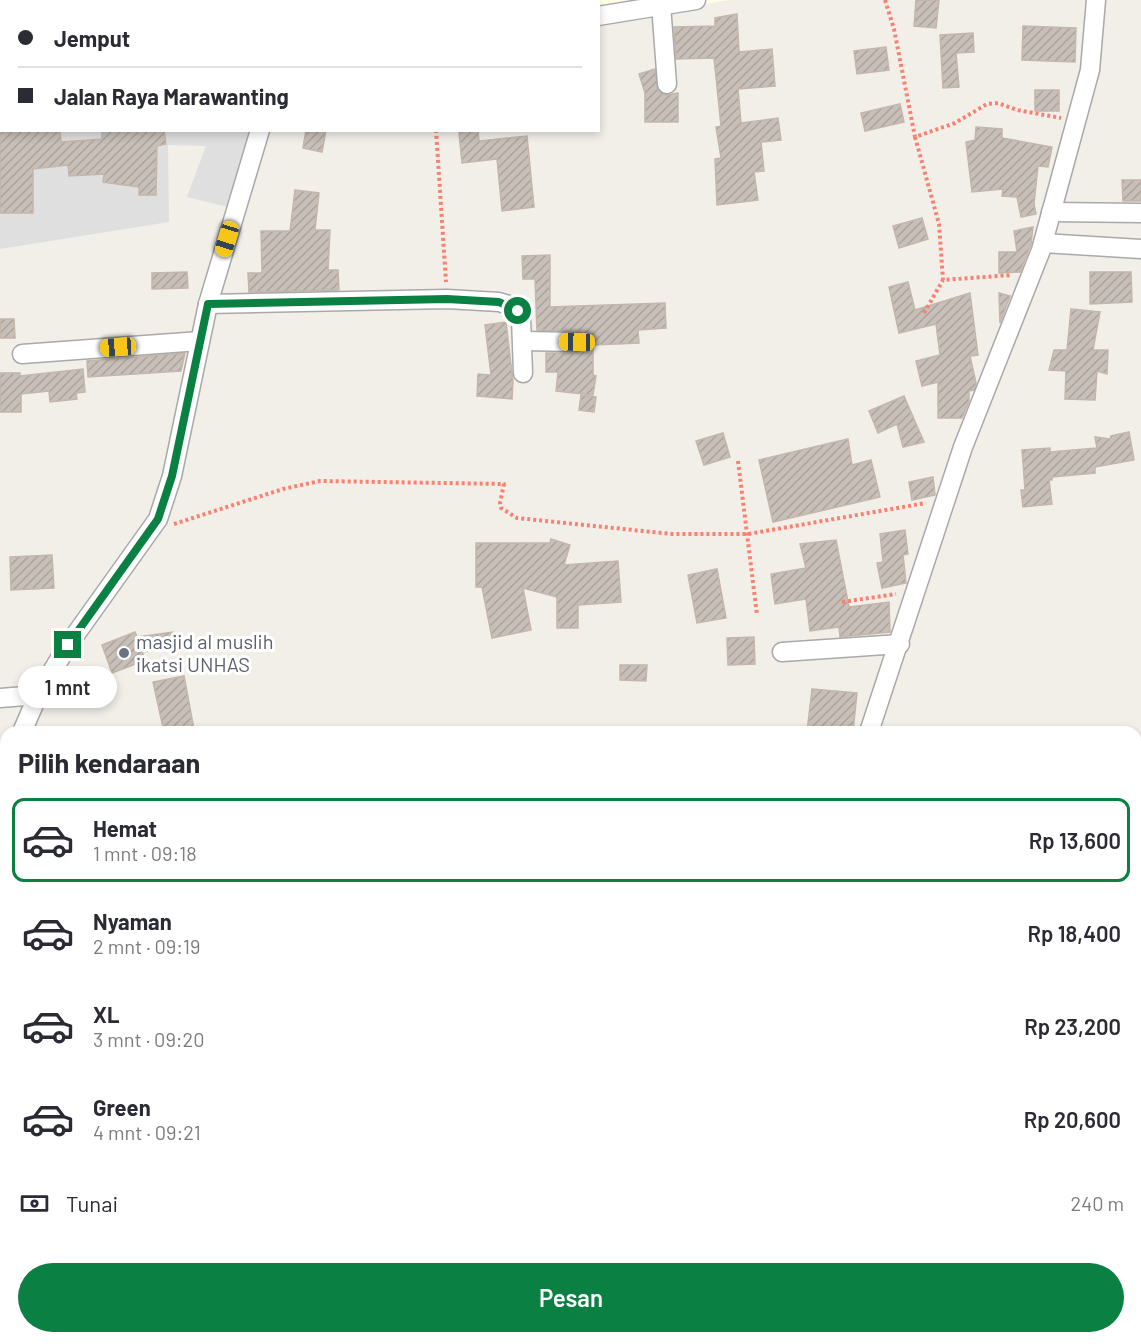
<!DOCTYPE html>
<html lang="id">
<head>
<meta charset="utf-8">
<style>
  :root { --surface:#fff; --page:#f2f2f3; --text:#2b2b33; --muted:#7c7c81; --line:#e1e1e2; --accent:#0b8043 }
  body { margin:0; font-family:Barlow,sans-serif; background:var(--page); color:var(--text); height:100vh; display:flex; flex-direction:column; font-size:22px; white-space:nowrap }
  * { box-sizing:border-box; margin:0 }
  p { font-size:20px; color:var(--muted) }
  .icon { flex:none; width:33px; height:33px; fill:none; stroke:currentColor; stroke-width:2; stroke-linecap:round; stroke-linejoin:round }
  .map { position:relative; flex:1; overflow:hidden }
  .panel { position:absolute; left:0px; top:726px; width:1142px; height:618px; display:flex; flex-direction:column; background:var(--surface); border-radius:18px 18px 0 0; box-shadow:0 3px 9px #0003 }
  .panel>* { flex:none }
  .banner { position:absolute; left:0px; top:0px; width:600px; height:132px; box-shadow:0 3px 9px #0003; display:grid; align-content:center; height:132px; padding:0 18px; background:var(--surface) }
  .end { position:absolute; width:27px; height:27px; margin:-14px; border:8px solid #0b8043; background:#fff; box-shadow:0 0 0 3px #fff }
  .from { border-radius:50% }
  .bubble { position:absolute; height:42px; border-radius:21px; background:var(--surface); box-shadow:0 3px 9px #0003; font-size:20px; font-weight:600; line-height:42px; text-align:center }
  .car { position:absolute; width:18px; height:36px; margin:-18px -9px; border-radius:8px; box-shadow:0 0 4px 2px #0007; background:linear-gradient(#f5c518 24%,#345 0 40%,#f5c518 0 76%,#345 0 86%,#f5c518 0) }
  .banner b { display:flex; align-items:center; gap:21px; height:57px; font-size:22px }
  .banner b+b { border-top:2px solid var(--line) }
  .banner i { width:15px; height:15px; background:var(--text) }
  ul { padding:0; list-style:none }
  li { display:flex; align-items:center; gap:18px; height:84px; margin:0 12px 9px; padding:0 6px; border:3px solid transparent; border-radius:12px }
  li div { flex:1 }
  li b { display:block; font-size:22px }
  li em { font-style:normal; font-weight:600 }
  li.selected { border-color:var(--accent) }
  li>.icon { width:54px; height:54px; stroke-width:1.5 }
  h2 { padding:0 18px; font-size:27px; line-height:72px }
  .pay { display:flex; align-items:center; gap:15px; height:66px; padding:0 18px; font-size:22px }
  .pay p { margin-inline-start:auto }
  .action { display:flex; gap:12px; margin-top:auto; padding:12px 18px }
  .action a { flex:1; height:69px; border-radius:36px; background:var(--accent); color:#fff; font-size:24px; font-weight:600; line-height:69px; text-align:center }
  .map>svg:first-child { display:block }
</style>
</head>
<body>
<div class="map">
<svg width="1141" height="1344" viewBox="0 0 1141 1344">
  <defs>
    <pattern id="building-hatch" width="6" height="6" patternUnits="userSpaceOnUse" patternTransform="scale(1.5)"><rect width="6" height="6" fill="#c7bfb8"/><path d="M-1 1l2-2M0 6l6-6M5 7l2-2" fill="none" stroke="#aba49e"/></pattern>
  </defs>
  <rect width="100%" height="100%" fill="#f2efe9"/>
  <!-- residential -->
  <path fill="#e0dfdf" d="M0 117 2 130 253 131 236 209 187 197 206 146 168 145 169 222 0 249Z"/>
  <!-- education -->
  <path fill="#ffffe5" d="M0 0H729L599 21 598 2H2L0 95Z"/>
  <!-- building -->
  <g fill="url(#building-hatch)" stroke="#c4b6ab" stroke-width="1.5">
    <path d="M916 0H939L936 28 914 26Z"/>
    <path d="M737 14 739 52 772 49 775 86 738 89 741 123 778 118 781 140 761 142 764 171 754 172 758 200 717 205 715 159 721 158 716 127 721 126 714 58 676 59 674 27 715 26V18Z"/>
    <path d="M1023 26 1076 28 1075 62 1022 60Z"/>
    <path d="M973 33 974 52 956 53 959 87 943 88 940 35Z"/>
    <path d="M886 47 889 70 857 74 854 51Z"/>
    <path d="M655 69 658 91 667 95 678 93V122H645V93L639 74Z"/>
    <rect x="1035" y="90" width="24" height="21"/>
    <path d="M900 104 904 122 865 131 861 113Z"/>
    <path d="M976 127 1002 129V138L1052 147 1048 167 1038 166 1034 204 1036 214 1021 217 1017 197 1002 196 1003 189 972 192 966 142 975 140Z"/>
    <path d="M0 130H60L61 142 102 139V130H164L166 144 157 146 156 195H139V187L103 182 104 174 69 176 68 165 33 169V213H0Z"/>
    <path d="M306 130H326L322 152 303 148Z"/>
    <path d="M478 130 479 141 527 136 534 207 502 211 497 159 462 163 459 133Z"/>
    <path d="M1122 180H1141V201H1123Z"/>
    <path d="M295 190 319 193 315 230H330L328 270H338L339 290 249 292 248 273H262L261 231H290Z"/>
    <path d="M922 218 928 239 899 248 893 226Z"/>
    <path d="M1033 227 1031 244 1020 272 999 273V252H1017L1014 231Z"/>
    <path d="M550 255V307L665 303 666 328 638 330 639 343 593 345V375L596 376 593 395 556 391 558 372H546V353H577L586 348 588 343 586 336 578 331 537 330 535 279H523L522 256Z"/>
    <path d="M187 272 188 288 152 289V273Z"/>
    <path d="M1090 272H1131L1132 302 1090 304Z"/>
    <path d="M908 282 915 310 970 293 978 355 970 356 976 383 974 390 969 391V401L962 418H938V382L922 386 916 361 940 355 936 324 899 333 889 287Z"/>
    <path d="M999 293 1010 296 1000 323Z"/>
    <path d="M1071 309 1100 312 1093 350H1108L1107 374 1097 371 1095 400 1065 399 1066 371 1049 370 1054 350H1067Z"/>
    <path d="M0 319H14L15 338H0Z"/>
    <path d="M506 322 513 382 512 399 477 396 478 374 491 375 485 325Z"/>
    <path d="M185 353 181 371 88 377 87 361Z"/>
    <path d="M83 369 85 392 76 393 77 399 50 402 49 391 21 394V412H0V373H20V376Z"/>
    <path d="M581 395 596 397 594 412 579 410Z"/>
    <path d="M904 396 924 442 903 447 897 424 878 433 869 411Z"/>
    <path d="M1129 432 1134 460 1095 467V473L1052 477V480H1049L1052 504 1023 507 1021 490H1025L1022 450 1050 448V452L1097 448 1095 437 1110 439 1111 436Z"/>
    <path d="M723 433 730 457 704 465 696 441Z"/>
    <path d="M848 439 852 465 871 460 880 497 773 522 759 460Z"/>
    <path d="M933 477 935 495 912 500 909 482Z"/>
    <path d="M905 530 908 554 903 555 906 583 882 588 877 563 883 562 880 534Z"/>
    <path d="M551 539 570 545 564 565 618 561 621 602 578 605V628H557V597L523 588 531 630 492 638 482 587H476V543H550Z"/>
    <path d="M836 540 849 607 889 602 890 632 840 637 839 627 810 631 806 599 775 604 771 574 806 568 800 544Z"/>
    <path d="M52 555 54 588 11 590 10 557Z"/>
    <path d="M717 569 726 618 697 623 688 575Z"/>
    <path d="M135 632 137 637 173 632 175 648 142 652 146 660 112 673 102 645Z"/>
    <path d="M754 637 755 664 728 665 727 638Z"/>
    <path d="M620 665H647L646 681 620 680Z"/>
    <path d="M184 676 194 729 164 732 153 682Z"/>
    <path d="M812 689 857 693 853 732H807Z"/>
  </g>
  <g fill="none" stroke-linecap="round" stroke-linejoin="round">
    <!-- minor casing -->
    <g stroke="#a9a9a9" stroke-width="21">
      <g id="minor">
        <path d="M281 2V0"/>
        <path d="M661 5 667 84"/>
        <path d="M598 16 696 0"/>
        <path d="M0 109H2"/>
        <path d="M1051 212 1141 213"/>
        <path d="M1043 243 1141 249"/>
        <path d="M208 304 447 299 499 302 512 306 518 311 521 318 523 373"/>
        <path d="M523 341 577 342"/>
        <path d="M22 354 200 341"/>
        <path d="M782 652 900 644"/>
        <path d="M0 698 38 695"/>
        <path d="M22 732 38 695 68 645 158 519 172 476 208 304 260 130"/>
        <path d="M869 732 963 447 1041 250 1090 70 1096 0"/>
        <path d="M0 800 6 770"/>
        <path d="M0 1068 6 1090"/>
        <path d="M0 1113 6 1112"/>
        <path d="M1136 1260 1141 1266"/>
        <path d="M63 1338V1344"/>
        <path d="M190 1344H289"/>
        <path d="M433 1344V1338"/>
        <path d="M577 1344 578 1338"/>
        <path d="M721 1344V1338"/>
      </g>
    </g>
    <!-- path -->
    <g stroke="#fa8072" stroke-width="4" stroke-dasharray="3 3" stroke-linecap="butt">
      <path d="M885 0 894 29 915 137 955 123 987 104 998 103 1017 110 1061 118"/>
      <path d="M436 130 446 282"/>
      <path d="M915 137 939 224 943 280 1012 275"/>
      <path d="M924 313 943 280"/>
      <path d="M738 461 757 615"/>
      <path d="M174 524 283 489 320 481 504 484 500 503 501 508 517 518 672 534H748L926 503"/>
      <path d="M842 602 896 594"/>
      <path d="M906 1338 909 1344"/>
      <path d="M1002 1344 1014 1338"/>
    </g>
    <!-- minor -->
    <use href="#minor" stroke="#fff" stroke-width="18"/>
  </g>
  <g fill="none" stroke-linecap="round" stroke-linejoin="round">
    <!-- route -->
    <path stroke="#0b8043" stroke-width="8" d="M68 645 158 519 172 476 208 304 447 299 499 302 518 311"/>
  </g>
  <!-- markers -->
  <circle fill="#6b7280" stroke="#fff" stroke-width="2" cx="124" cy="653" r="6"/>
  <g text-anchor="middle" stroke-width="6" stroke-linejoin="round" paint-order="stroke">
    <!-- worship labels -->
    <g font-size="20" fill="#5b616d" stroke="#fff" text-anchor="start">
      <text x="136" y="649">masjid al muslih<tspan x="136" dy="23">ikatsi UNHAS</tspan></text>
    </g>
  </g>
</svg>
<i class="end from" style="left:518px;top:311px"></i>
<i class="end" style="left:68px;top:645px"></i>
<div class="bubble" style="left:18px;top:666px;width:99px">1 mnt</div>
<i class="car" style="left:227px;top:239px;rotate:197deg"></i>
<i class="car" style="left:577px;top:342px;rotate:271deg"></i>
<i class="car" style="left:118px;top:347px;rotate:266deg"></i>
<div class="banner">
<b><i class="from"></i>Jemput</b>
<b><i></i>Jalan Raya Marawanting</b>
</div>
<section class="panel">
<h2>Pilih kendaraan</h2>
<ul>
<li class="selected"><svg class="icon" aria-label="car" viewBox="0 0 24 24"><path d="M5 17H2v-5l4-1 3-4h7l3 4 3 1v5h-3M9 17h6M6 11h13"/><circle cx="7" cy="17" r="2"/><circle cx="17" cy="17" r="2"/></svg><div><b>Hemat</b><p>1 mnt · 09:18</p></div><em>Rp 13,600</em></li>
<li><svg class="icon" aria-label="car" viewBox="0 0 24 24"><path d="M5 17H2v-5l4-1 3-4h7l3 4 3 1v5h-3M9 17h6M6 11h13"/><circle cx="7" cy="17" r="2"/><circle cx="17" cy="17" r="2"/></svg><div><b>Nyaman</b><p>2 mnt · 09:19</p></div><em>Rp 18,400</em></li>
<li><svg class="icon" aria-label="car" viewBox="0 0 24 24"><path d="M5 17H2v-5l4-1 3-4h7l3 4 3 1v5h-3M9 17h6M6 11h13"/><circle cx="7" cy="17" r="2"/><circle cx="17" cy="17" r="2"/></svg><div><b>XL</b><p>3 mnt · 09:20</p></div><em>Rp 23,200</em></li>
<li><svg class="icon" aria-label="car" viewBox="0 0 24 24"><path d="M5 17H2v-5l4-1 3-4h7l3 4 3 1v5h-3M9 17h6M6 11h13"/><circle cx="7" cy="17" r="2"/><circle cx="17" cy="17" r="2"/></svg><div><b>Green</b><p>4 mnt · 09:21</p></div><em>Rp 20,600</em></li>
</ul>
<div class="pay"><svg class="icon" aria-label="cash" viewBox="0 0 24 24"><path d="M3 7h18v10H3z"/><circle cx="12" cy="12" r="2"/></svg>Tunai<p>240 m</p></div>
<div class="action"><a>Pesan</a></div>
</section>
</div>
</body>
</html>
